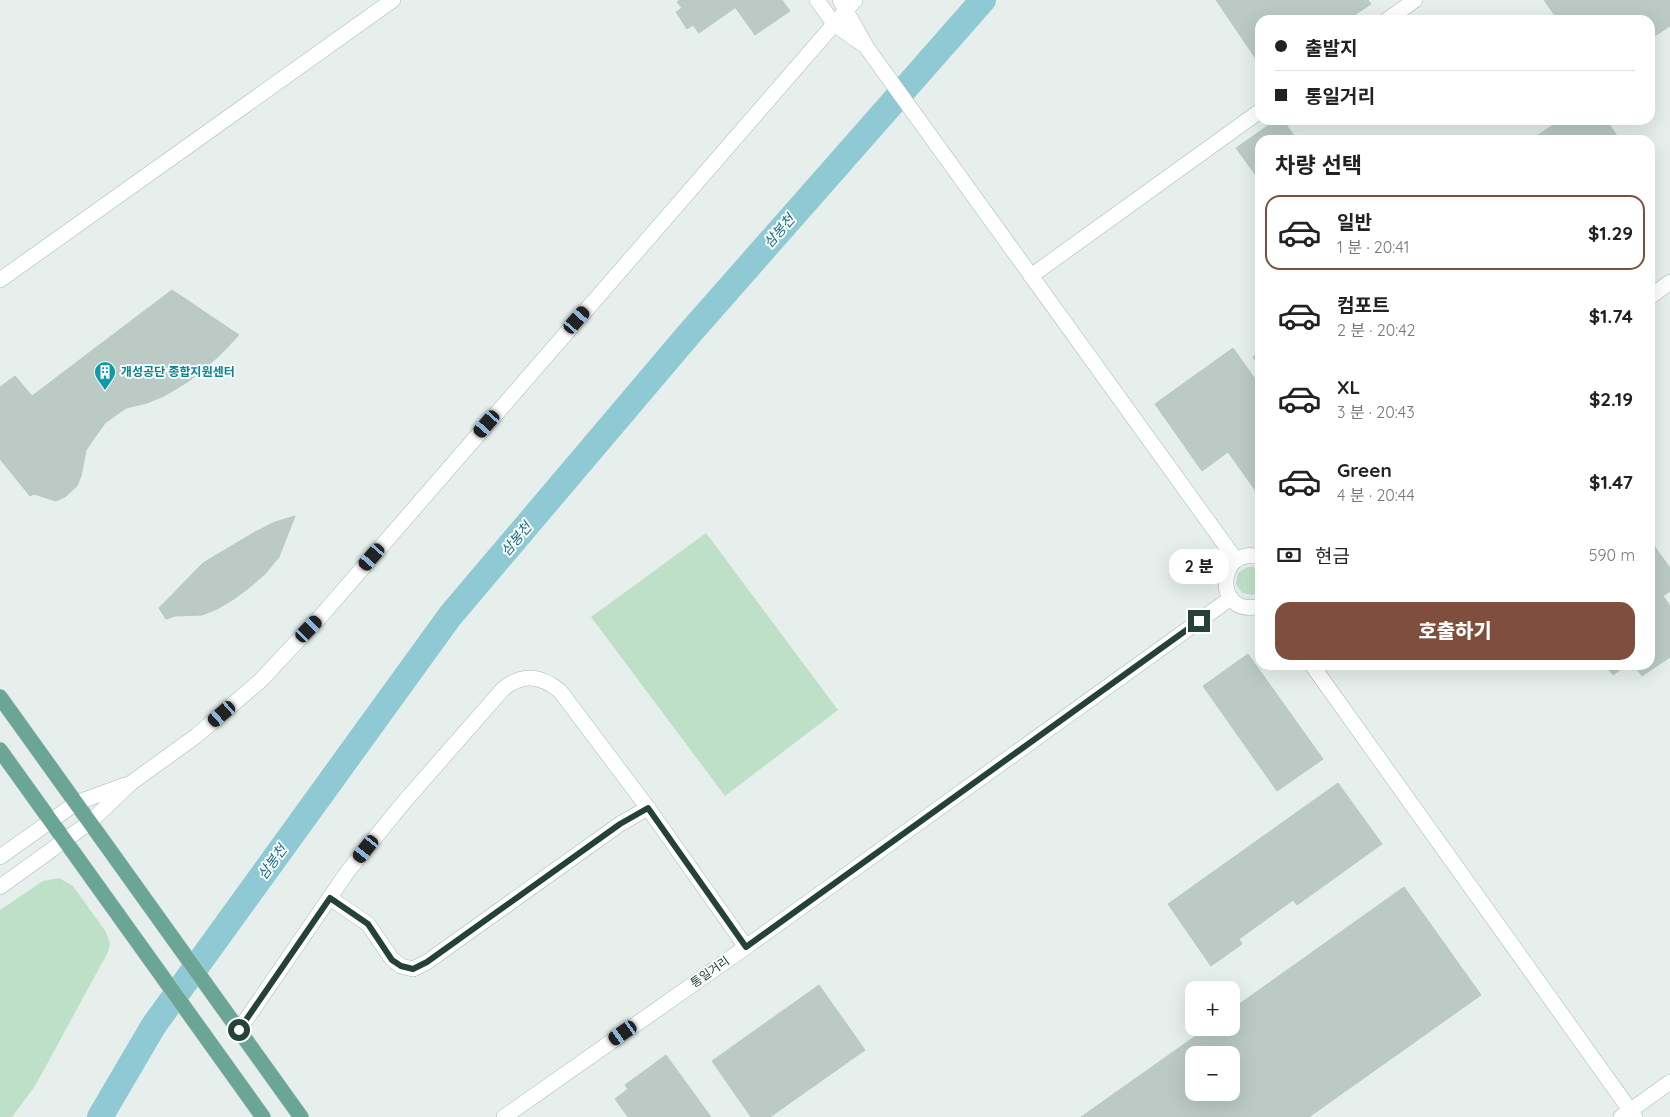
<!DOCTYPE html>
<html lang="ko">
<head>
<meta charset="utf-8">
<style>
  :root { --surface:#fff; --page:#f2f2f2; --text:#222; --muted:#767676; --line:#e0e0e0; --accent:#804e3d }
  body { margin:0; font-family:Quicksand,"Noto Sans KR",sans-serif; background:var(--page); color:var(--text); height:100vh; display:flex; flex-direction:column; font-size:19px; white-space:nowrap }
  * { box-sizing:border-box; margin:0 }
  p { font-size:16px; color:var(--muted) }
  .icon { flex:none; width:28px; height:28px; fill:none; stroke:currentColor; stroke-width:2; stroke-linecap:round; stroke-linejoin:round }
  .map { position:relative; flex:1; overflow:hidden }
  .details { position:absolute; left:1255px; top:135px; width:400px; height:535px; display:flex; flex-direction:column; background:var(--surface); border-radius:15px; box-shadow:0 5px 20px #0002 }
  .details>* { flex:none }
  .hud { position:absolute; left:1255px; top:15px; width:400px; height:110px; border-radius:15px; box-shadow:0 5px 20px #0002; display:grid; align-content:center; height:110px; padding:0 20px; background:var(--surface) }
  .fabs { position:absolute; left:1185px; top:981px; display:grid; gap:10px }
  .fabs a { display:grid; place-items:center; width:55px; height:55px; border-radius:10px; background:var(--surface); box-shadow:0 5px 20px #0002; font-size:25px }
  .end { position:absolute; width:22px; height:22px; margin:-11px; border:6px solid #24423a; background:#fff; box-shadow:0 0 0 2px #fff }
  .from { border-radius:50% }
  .bubble { position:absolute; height:35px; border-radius:15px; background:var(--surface); box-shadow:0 5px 20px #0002; font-size:16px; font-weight:800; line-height:35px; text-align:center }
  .car { position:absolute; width:15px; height:30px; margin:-15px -8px; border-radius:6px; box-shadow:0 0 4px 1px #0007; background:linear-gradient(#222 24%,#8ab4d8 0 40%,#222 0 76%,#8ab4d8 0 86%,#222 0) }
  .hud b { display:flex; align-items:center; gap:18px; height:48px; font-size:19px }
  .hud b+b { border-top:1px solid var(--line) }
  .hud i { width:12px; height:12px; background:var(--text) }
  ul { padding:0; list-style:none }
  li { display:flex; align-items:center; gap:15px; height:75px; margin:0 10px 8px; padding:0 10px; border:2px solid transparent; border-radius:15px }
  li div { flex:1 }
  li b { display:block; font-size:19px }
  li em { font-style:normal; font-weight:800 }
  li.on { border-color:var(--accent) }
  li>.icon { width:45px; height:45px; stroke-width:1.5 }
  h2 { padding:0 20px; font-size:22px; line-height:60px }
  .pay { display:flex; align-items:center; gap:12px; height:55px; padding:0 20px; font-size:19px }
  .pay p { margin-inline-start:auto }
  .action { display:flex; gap:10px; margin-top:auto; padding:10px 20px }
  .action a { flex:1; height:58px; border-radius:15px; background:var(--accent); color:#fff; font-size:20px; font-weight:800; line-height:58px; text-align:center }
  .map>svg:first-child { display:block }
</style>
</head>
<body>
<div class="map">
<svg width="1670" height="1117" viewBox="0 0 1670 1117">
  <rect width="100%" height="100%" fill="#e6efeb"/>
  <!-- green -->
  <g fill="#bfe0c8">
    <path d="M706 533 838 710 725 796 591 617Z"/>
    <path d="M1247 567H1253L1260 570V591L1253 595 1242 593 1236 584 1238 573Z"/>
    <path d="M59 878 73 886 106 932 110 944 108 952 35 1086 12 1117H0V910L43 881Z"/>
  </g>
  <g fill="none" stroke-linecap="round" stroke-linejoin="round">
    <!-- river -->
    <path stroke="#8ec9d4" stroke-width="26" d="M100 1117 154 1025 450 616 689 334 983 0"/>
  </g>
  <!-- building -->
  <g fill="#bbcac4" stroke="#b8c9c2" fill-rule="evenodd">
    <path d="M680 0H746L699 33 693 25 687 29 676 12 682 8 677 2Z"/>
    <path d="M746 0H782L790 11 755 35 735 7Z"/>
    <path d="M1216 0H1368L1371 4 1347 20H1260V65Z"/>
    <path d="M1544 0H1670V26L1650 39V20H1558Z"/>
    <path d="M1276 120H1283L1297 140H1260V181L1236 148Z"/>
    <path d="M1560 120H1606L1620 140H1531Z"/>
    <path d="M172 290 239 335 219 356 189 381 164 396 147 403 126 408 105 423 86 450 81 476 77 486 65 497 56 501 34 494 30 496 0 459V387L15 376 32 396Z"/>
    <path d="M177 294 213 320 189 350 156 376 145 383 109 394 98 352Z"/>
    <path d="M1233 348 1260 386V497L1228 452 1202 471 1155 404Z"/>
    <path d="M1260 352V367L1253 357Z"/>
    <path d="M295 516 279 557 265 574 250 587 234 599 217 609 202 615 175 616 166 619 159 608 203 563 255 532 275 522Z"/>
    <path d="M1650 540 1670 568V591L1663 596 1670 606V657L1642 676 1634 665H1650Z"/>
    <path d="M1248 654 1323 759 1277 791 1203 686Z"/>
    <path d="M1605 665H1627L1613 675Z"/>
    <path d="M1338 783 1382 844 1297 905 1293 900 1239 939 1242 944 1211 966 1168 904Z"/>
    <path d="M1404 887 1481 995 1309 1117H1081L1207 1028H1231V1010ZM1194 1055H1231V1092H1194Z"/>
    <path d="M819 985 865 1050 770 1117H751L712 1061Z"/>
    <path d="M666 1055 711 1117H628L615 1099 628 1089 625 1085Z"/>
  </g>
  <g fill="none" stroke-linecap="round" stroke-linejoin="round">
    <!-- minor casing -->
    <g stroke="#a8b8b2" stroke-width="16">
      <g id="minor">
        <path d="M817 0 834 24 864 45"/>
        <path d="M840 0 867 48 1236 560"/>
        <path d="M1387 20 1415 0"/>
        <path d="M1031 276 1260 111"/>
        <path d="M0 280 393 0"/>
        <path d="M1650 297 1670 282"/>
        <path d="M1260 557C1215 545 1214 619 1260 606"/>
        <path d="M1312 665 1635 1117"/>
        <path d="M0 857 76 803 125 785"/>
        <path d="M0 887 90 822 131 783 196 736 260 681 321 616 855 0"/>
        <path d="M330 898 368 924 392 959 401 966 413 969 427 962 620 824 648 808"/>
        <path d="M239 1030 348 871 404 802 503 689C523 673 540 675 560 691L648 808 746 947"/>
        <path d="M504 1117 746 947 1231 598"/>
        <path d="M1621 1117 1670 1082"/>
      </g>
    </g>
    <!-- primary casing -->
    <g stroke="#c2cac8" stroke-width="16">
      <g id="primary">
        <path d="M0 697 301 1117"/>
        <path d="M0 750 263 1117"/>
      </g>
    </g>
    <!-- minor -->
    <use href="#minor" stroke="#fff" stroke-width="15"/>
    <!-- primary -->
    <use href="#primary" stroke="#6aa596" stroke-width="15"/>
  </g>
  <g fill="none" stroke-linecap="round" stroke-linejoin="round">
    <!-- route -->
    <path stroke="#24423a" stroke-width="6" d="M239 1030 330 898 368 924 392 960 401 966 413 969 427 962 620 824 648 808 746 947 1199 621"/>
  </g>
  <!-- icons -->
  <defs>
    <g id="building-pin" transform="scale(1.125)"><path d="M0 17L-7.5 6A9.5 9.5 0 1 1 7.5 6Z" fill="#0f9aa8" stroke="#f7fbf9"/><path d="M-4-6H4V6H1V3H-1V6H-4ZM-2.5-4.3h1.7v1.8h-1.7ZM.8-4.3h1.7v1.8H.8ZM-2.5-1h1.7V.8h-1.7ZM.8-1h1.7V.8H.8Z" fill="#fff"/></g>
  </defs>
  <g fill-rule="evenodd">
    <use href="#building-pin" x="105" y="372"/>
  </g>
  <g text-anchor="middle" stroke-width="4" stroke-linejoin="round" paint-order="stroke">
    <!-- culture labels -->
    <g font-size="12" font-weight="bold" fill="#0d838f" stroke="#f7fbf9" text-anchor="start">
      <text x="121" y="376">개성공단 종합지원센터</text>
    </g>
    <!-- street labels -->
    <g font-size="12" fill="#24423a" stroke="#f7fbf9">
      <text transform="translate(710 972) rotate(-35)" y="4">통일거리</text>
    </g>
    <!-- water labels -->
    <g font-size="14" font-style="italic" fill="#1c6f80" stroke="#f7fbf9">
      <text transform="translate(779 231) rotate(-49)" y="5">삼봉천</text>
      <text transform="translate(516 539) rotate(-50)" y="5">삼봉천</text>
      <text transform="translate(272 862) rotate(-54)" y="5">삼봉천</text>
    </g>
  </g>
</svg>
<div class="fabs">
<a>+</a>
<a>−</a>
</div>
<i class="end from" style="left:239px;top:1030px"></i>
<i class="end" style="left:1199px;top:621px"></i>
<div class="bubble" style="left:1169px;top:549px;width:60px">2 분</div>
<i class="car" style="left:577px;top:320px;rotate:41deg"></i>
<i class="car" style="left:487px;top:424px;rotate:221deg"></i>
<i class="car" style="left:372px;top:557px;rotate:221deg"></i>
<i class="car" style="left:309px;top:629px;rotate:44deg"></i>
<i class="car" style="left:222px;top:714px;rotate:229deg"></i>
<i class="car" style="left:366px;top:849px;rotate:219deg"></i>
<i class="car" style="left:623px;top:1033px;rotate:235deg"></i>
<div class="hud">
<b><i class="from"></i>출발지</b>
<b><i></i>통일거리</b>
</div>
<section class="details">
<h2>차량 선택</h2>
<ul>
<li class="on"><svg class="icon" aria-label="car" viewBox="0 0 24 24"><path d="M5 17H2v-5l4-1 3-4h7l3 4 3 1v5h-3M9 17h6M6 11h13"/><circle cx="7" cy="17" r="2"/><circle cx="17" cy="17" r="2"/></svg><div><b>일반</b><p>1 분 · 20:41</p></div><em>$1.29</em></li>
<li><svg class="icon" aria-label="car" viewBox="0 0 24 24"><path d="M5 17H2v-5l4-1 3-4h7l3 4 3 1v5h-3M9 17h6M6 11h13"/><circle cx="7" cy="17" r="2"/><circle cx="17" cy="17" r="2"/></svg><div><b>컴포트</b><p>2 분 · 20:42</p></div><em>$1.74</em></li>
<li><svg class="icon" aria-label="car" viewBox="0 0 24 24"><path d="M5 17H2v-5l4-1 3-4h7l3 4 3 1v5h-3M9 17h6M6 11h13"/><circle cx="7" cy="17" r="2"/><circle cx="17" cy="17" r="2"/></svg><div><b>XL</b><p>3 분 · 20:43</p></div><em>$2.19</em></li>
<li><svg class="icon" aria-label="car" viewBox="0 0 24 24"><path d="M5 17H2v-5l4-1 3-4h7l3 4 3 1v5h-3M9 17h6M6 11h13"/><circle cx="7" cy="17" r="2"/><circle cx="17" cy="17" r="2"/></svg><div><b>Green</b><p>4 분 · 20:44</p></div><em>$1.47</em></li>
</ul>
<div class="pay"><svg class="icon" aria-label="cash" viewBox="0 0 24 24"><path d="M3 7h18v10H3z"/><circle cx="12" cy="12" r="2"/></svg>현금<p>590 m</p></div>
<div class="action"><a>호출하기</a></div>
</section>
</div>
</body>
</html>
